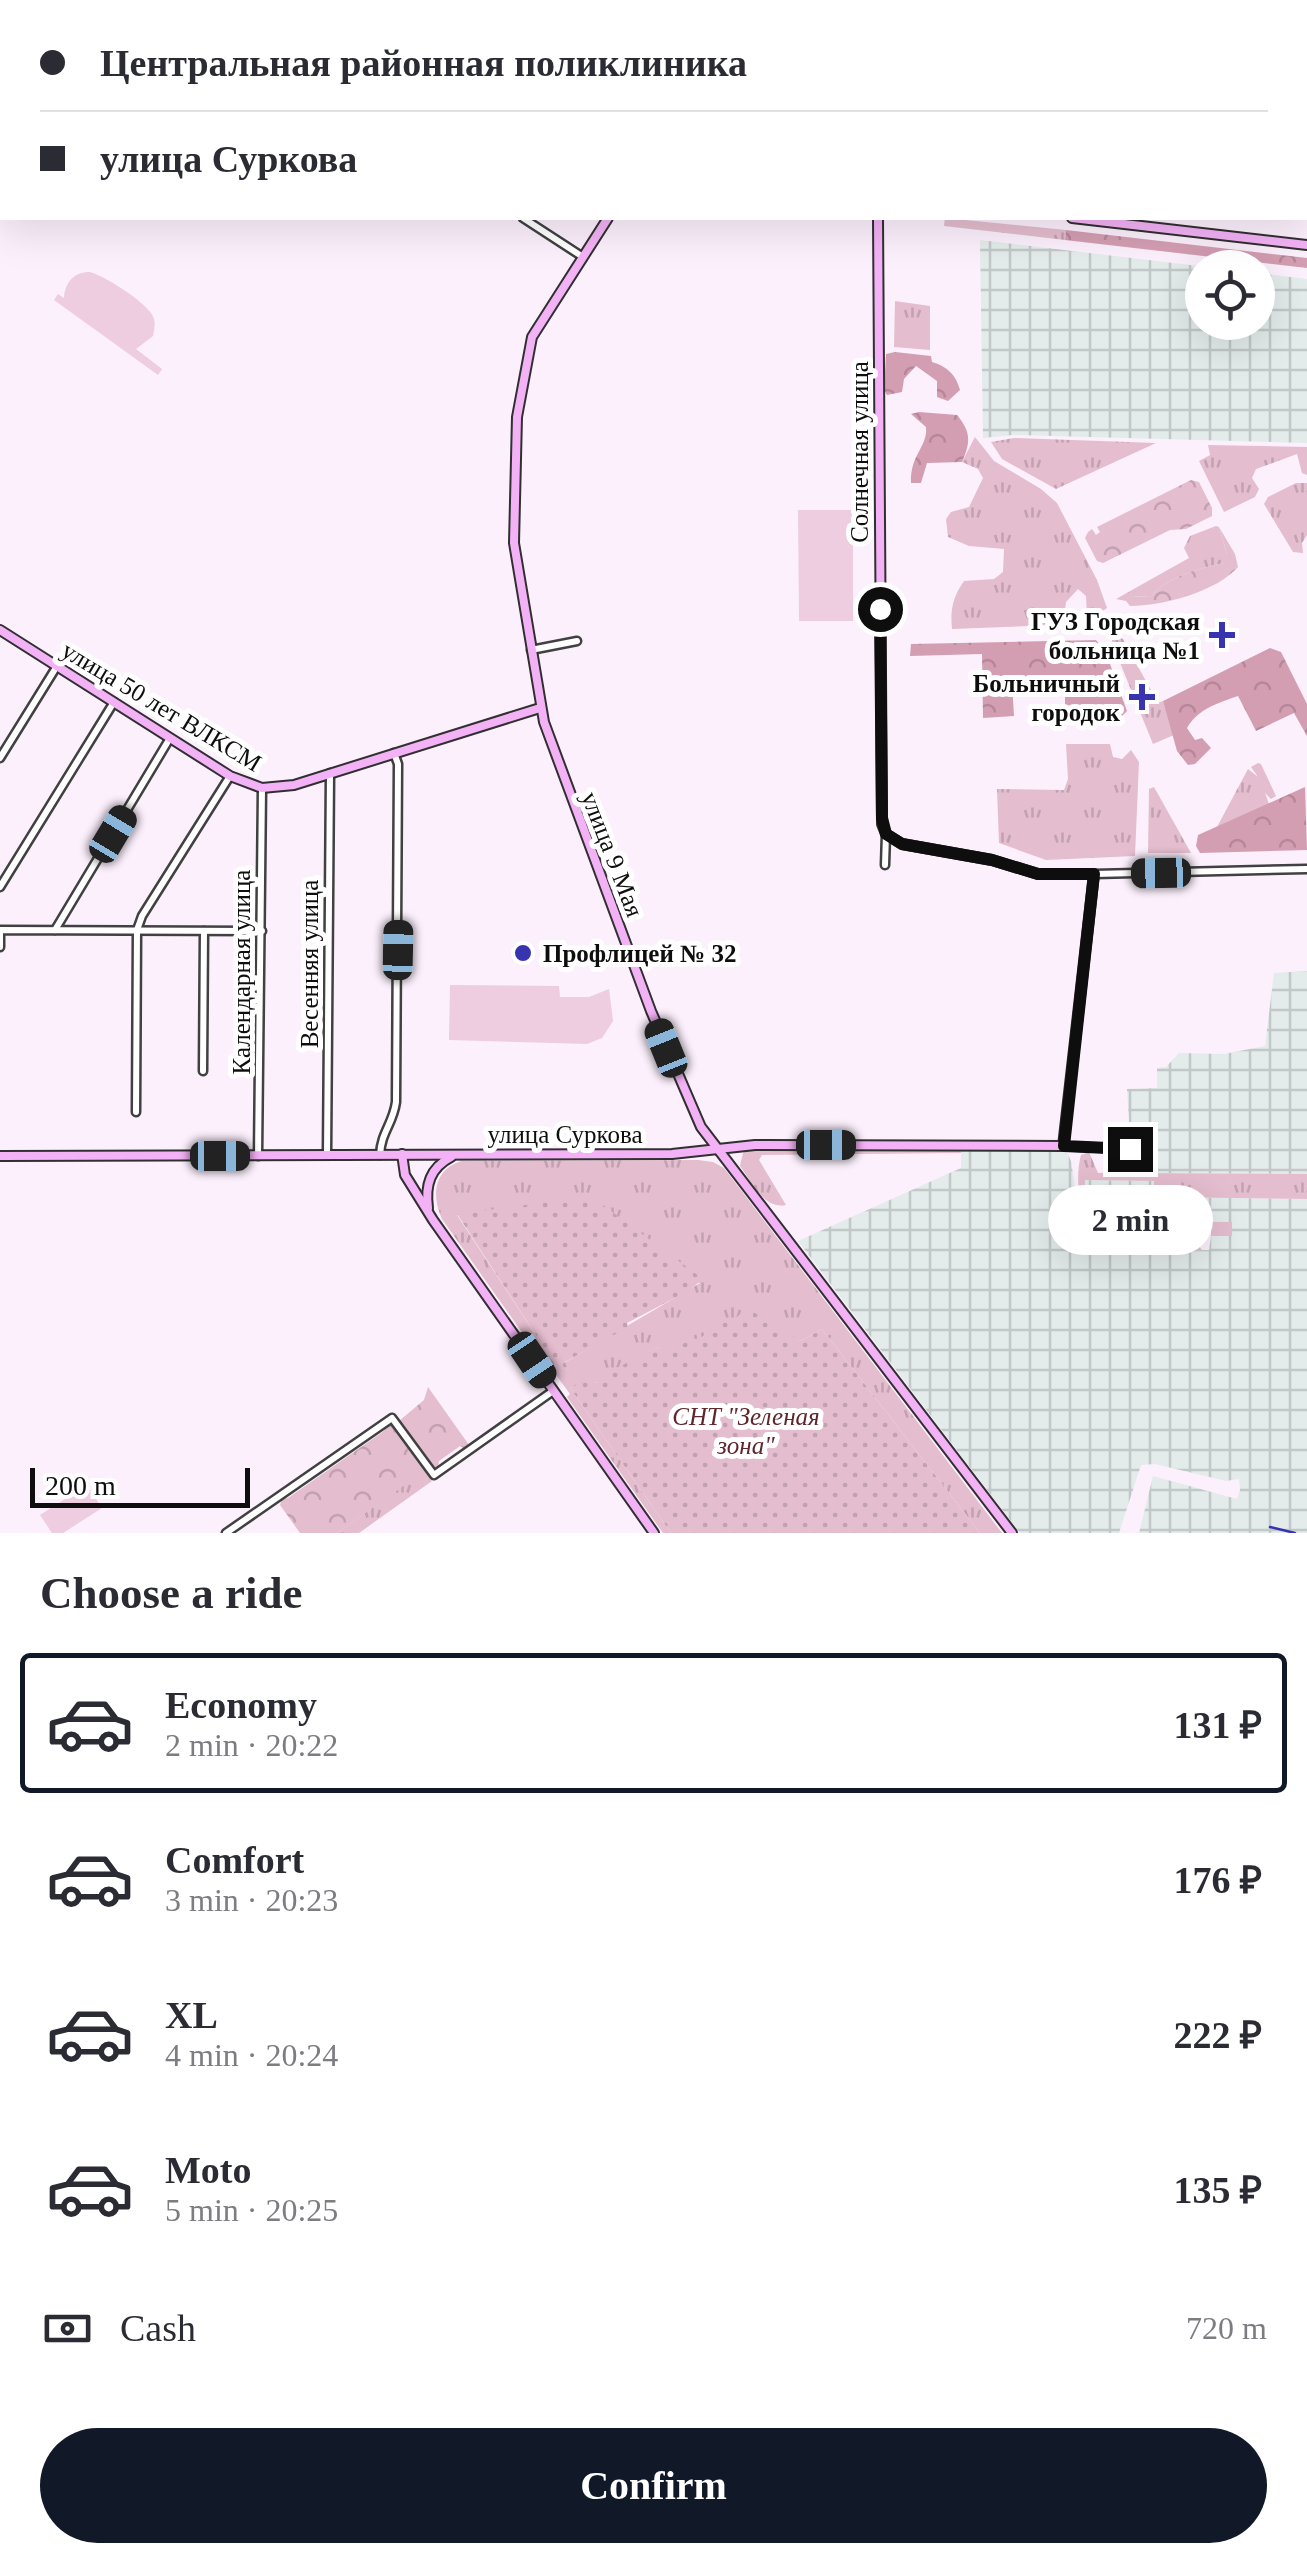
<!DOCTYPE html>
<html lang="en">
<head>
<meta charset="utf-8">
<style>
  :root { --surface:#fff; --page:#f2f2f3; --text:#2b2b33; --muted:#7c7c81; --line:#e1e1e2; --accent:#111827 }
  body { margin:0; font-family:Georgia,serif; background:var(--page); color:var(--text); height:100vh; display:flex; flex-direction:column; font-size:38px; white-space:nowrap }
  * { box-sizing:border-box; margin:0 }
  p { font-size:32px; color:var(--muted) }
  .icon { flex:none; width:55px; height:55px; fill:none; stroke:currentColor; stroke-width:2; stroke-linecap:round; stroke-linejoin:round }
  .map { position:relative; height:1533px; overflow:hidden }
  .drawer { display:flex; flex-direction:column; background:var(--surface); flex:1 }
  .drawer>* { flex:none }
  .guide { position:absolute; left:0px; top:0px; width:1308px; height:220px; box-shadow:0 10px 40px #0002; display:grid; align-content:center; height:220px; padding:0 40px; background:var(--surface) }
  .fabs { position:absolute; left:1185px; top:250px; display:grid; gap:20px }
  .fabs a { display:grid; place-items:center; width:90px; height:90px; border-radius:50%; background:var(--surface); box-shadow:0 10px 40px #0002; font-size:50px }
  .scale { position:absolute; left:30px; bottom:25px; width:220px; box-sizing:border-box; padding-left:10px; border:5px solid #0e0e0e; border-top:0; font-size:28px; line-height:35px; white-space:nowrap; color:#0e0e0e; -webkit-text-stroke:8px #fff; paint-order:stroke }
  .end { position:absolute; width:45px; height:45px; margin:-22px; border:12px solid #0e0e0e; background:#fff; box-shadow:0 0 0 5px #fff }
  .from { border-radius:50% }
  .bubble { position:absolute; height:70px; border-radius:35px; background:var(--surface); box-shadow:0 10px 40px #0002; font-size:32px; font-weight:700; line-height:70px; text-align:center }
  .car { position:absolute; width:30px; height:60px; margin:-30px -15px; border-radius:12px; box-shadow:0 0 8px 2px #0007; background:linear-gradient(#222 24%,#8ab4d8 0 40%,#222 0 76%,#8ab4d8 0 86%,#222 0) }
  .guide b { display:flex; align-items:center; gap:35px; height:95px; font-size:38px }
  .guide b+b { border-top:2px solid var(--line) }
  .guide i { width:25px; height:25px; background:var(--text) }
  ul { padding:0; list-style:none }
  li { display:flex; align-items:center; gap:30px; height:140px; margin:0 20px 15px; padding:0 20px; border:5px solid transparent; border-radius:10px }
  li div { flex:1 }
  li b { display:block; font-size:38px }
  li em { font-style:normal; font-weight:700 }
  li.selected { border-color:var(--accent) }
  li>.icon { width:90px; height:90px; stroke-width:1.5 }
  h2 { padding:0 40px; font-size:45px; line-height:120px }
  .pay { display:flex; align-items:center; gap:25px; height:110px; padding:0 40px; font-size:38px }
  .pay p { margin-inline-start:auto }
  .cta { display:flex; gap:20px; margin-top:auto; padding:20px 40px }
  .cta a { flex:1; height:115px; border-radius:60px; background:var(--accent); color:#fff; font-size:40px; font-weight:700; line-height:115px; text-align:center }
  .map>svg:first-child { display:block }
</style>
</head>
<body>
<div class="map">
<svg width="1307" height="1533" viewBox="0 0 1307 1533">
  <defs>
    <pattern id="industrial-grid" width="8" height="8" patternUnits="userSpaceOnUse" patternTransform="scale(2.5)"><rect width="8" height="8" fill="#e3ebeb"/><path d="M0 4h8M4 0v8" fill="none" stroke="#c2c8c8"/></pattern>
    <pattern id="grass-tufts" width="24" height="20" patternUnits="userSpaceOnUse" patternTransform="scale(2.5)"><rect width="24" height="20" fill="#e4bdce"/><path d="M3 7l-1-3M5 7V3M7 7l1-3M15 17l-1-3M17 17v-4M19 17l1-3" fill="none" stroke="#c2a1b0"/></pattern>
    <pattern id="forest-crowns" width="20" height="18" patternUnits="userSpaceOnUse" patternTransform="scale(2.5)"><rect width="20" height="18" fill="#d49eb2"/><path d="M2 6a3 3 0 1 1 6 0M12 15a3 3 0 1 1 6 0" fill="none" stroke="#b58798"/></pattern>
    <pattern id="park-crowns" width="20" height="18" patternUnits="userSpaceOnUse" patternTransform="scale(2.5)"><rect width="20" height="18" fill="#e4bdce"/><path d="M2 6a3 3 0 1 1 6 0M12 15a3 3 0 1 1 6 0" fill="none" stroke="#c2a1b0"/></pattern>
    <pattern id="garden-dots" width="8" height="8" patternUnits="userSpaceOnUse" patternTransform="scale(2.5)"><rect width="8" height="8" fill="#e4bdce"/><path d="M2 2h.1M6 6h.1" fill="none" stroke="#c2a1b0" stroke-width="1.8" stroke-linecap="round"/></pattern>
  </defs>
  <rect width="100%" height="100%" fill="#fcf0fd"/>
  <!-- industrial -->
  <g fill="url(#industrial-grid)">
    <path d="M980 240 1207 267 1202 268V322H1258V273L1307 279V443L1013 435 983 438Z"/>
    <path d="M1307 971V1174L1132 1173 1127 1089 1157 1088V1068L1166 1067 1179 1053 1224 1054 1265 1046 1274 973Z"/>
    <path d="M961 1149 1067 1152 1071 1161 1085 1251 1209 1250 1211 1236H1232V1223L1091 1221 1084 1204V1180L1154 1181 1155 1197 1307 1199V1533H1139L1153 1476 1237 1499 1240 1490 1239 1479 1226 1481 1155 1464 1141 1465 1119 1533H1020L798 1241 961 1168Z"/>
  </g>
  <!-- grass -->
  <g fill="url(#grass-tufts)" fill-rule="evenodd">
    <path d="M945 218 1066 230 1065 240 944 226Z"/>
    <path d="M895 301 930 306V350L894 347Z"/>
    <path d="M975 437 994 461 1041 489 1057 503 1097 580 1107 608 1094 617 1087 615 1086 596 1078 589 1066 602 1065 610 1072 615 1059 625 952 629C950 609 953 597 964 581L994 579 1003 572 1004 549 969 546 948 537 946 519 951 512 969 507 983 478 978 469 962 462Z"/>
    <path d="M1014 438 1156 443 1056 489 1002 459 991 442Z"/>
    <path d="M1208 445 1307 447V475L1302 473 1297 454 1256 469 1252 478 1259 489 1255 497 1224 512 1199 461 1210 455Z"/>
    <path d="M1296 483H1307V535L1302 543 1303 553 1293 552 1264 504 1268 497Z"/>
    <path d="M1216 526 1219 527 1227 554V563C1204 566 1164 578 1151 597L1130 596 1126 601 1116 599 1189 558 1184 548 1190 536Z"/>
    <path d="M1117 636 1123 639 1158 703 1163 701 1174 735 1153 744 1112 643V638Z"/>
    <path d="M1066 744H1110L1113 757 1122 759 1131 750 1139 762 1135 856 1046 860 999 843 997 789 1064 790 1068 779Z"/>
    <path d="M1258 763 1261 764 1276 796 1271 799 1265 793 1269 804 1217 827 1248 769 1258 777 1251 767Z"/>
    <path d="M1154 787 1191 853H1148L1149 789Z"/>
    <path d="M751 1148 961 1149V1153L762 1155 759 1160 786 1205C764 1210 752 1182 740 1166L743 1153Z"/>
    <path d="M1089 1152 1098 1173 1126 1172V1152L1130 1153 1132 1173 1307 1174V1199L1154 1197V1181L1085 1180 1084 1204 1091 1221 1232 1222V1236H1211V1232L1095 1231C1078 1218 1075 1175 1081 1155Z"/>
    <path d="M698 1160 713 1162 724 1168 1002 1533H980L822 1329 801 1341 741 1316 730 1324 704 1331 705 1336 665 1351 658 1347 594 1383 570 1388 671 1533H663L567 1397 570 1394 551 1368 548 1369 442 1219C431 1195 434 1169 462 1161ZM457 1215 700 1283 564 1363 562 1375Z"/>
    <path d="M1099 1237H1191L1202 1250 1099 1251Z"/>
    <path d="M425 1470 432 1481 359 1533H337Z"/>
  </g>
  <!-- forest -->
  <g fill="url(#forest-crowns)">
    <path d="M1066 230 1307 258V268L1065 240Z"/>
    <path d="M895 352 931 356 932 362C947 366 956 375 960 390L948 401 937 397V381L916 366 904 379 902 392 887 395 884 390 886 354Z"/>
    <path d="M919 412 957 415C971 432 971 442 962 462L927 463 921 483H911C910 454 928 447 926 427L911 414Z"/>
    <path d="M1096 640 1105 650 1127 711 1121 717 1065 715V696L1073 690 1074 682C1059 674 1026 674 1012 683L1014 716 983 718 982 654 910 656 911 644Z"/>
    <path d="M1270 648 1281 652 1307 704V736L1294 713 1256 731 1238 696C1218 703 1198 709 1187 728L1195 740 1202 738 1211 748 1195 764 1188 765 1177 751 1163 701Z"/>
    <path d="M1305 787 1307 850 1200 853 1196 846 1198 835Z"/>
  </g>
  <!-- park -->
  <g fill="url(#park-crowns)">
    <path d="M1191 480 1199 482 1212 508V516L1186 529 1170 530 1103 563 1097 561 1085 538 1088 532 1092 529 1096 535 1100 532 1097 527Z"/>
    <path d="M1219 527 1235 554 1238 567C1216 592 1162 606 1130 606L1126 601 1129 596 1151 597C1164 578 1204 566 1226 563L1227 554Z"/>
    <path d="M428 1387 469 1445 465 1449 460 1446 439 1461 438 1468 432 1467 399 1421 424 1400Z"/>
    <path d="M388 1425 393 1426 426 1470 337 1533H300L280 1505 282 1499 288 1498 384 1431Z"/>
  </g>
  <!-- garden -->
  <g fill="url(#garden-dots)">
    <path d="M587 1197 596 1200 703 1279 688 1291 627 1323 628 1327 565 1362 568 1370 562 1375 457 1214Z"/>
    <path d="M747 1308 801 1341 822 1329 980 1533H671L570 1388 589 1379 595 1383 601 1376 658 1347 665 1350 704 1336V1331L727 1321 730 1323Z"/>
  </g>
  <!-- pitch -->
  <g fill="#edcddf">
    <path d="M90 272C105 276 142 300 151 313 156 320 155 327 153 336L136 349 162 369 158 375 54 300 58 294 64 298C65 282 74 272 90 272Z"/>
    <path d="M798 510H853V621H799Z"/>
    <path d="M450 985 559 986 560 997H589L609 989 613 1021 602 1038 587 1044 449 1040Z"/>
    <path d="M87 1485 102 1508 63 1533H52L40 1515Z"/>
  </g>
  <g fill="none" stroke-linecap="round" stroke-linejoin="round">
    <!-- street casing -->
    <g stroke="#414141" stroke-width="11">
      <g id="street">
        <path d="M170 0 174 2"/>
        <path d="M729 2 731 0"/>
        <path d="M523 218 583 257"/>
        <path d="M531 650 577 641"/>
        <path d="M0 758 57 666"/>
        <path d="M885 865 886 834"/>
        <path d="M1094 874 1307 869"/>
        <path d="M0 887 114 702"/>
        <path d="M55 930 170 738"/>
        <path d="M0 947V930L262 931"/>
        <path d="M203 1071 204 931"/>
        <path d="M136 1112 137 930 142 916 230 776"/>
        <path d="M1063 1146 1130 1149"/>
        <path d="M327 1155 330 773"/>
        <path d="M380 1155C381 1132 393 1124 396 1102L398 764 394 753"/>
        <path d="M258 1156 262 788"/>
        <path d="M226 1533 392 1418 434 1475 553 1391"/>
      </g>
    </g>
    <!-- secondary casing -->
    <g stroke="#303030" stroke-width="12">
      <g id="secondary">
        <path d="M384 0 388 2"/>
        <path d="M608 218 532 337 517 417 514 543 544 722 651 1011 701 1127 1012 1533"/>
        <path d="M1072 218 1307 245"/>
        <path d="M0 630 230 776 262 788 294 785 540 708"/>
        <path d="M402 1154 405 1175 433 1220 654 1533"/>
        <path d="M0 1156 672 1154 755 1145 1063 1146 1094 874H1038L992 860 902 844 886 834 882 824 878 218"/>
        <path d="M428 1208C425 1185 430 1168 451 1157"/>
      </g>
    </g>
    <!-- street -->
    <use href="#street" stroke="#fff" stroke-width="6"/>
    <!-- secondary -->
    <use href="#secondary" stroke="#f4b2f6" stroke-width="8"/>
    <!-- rail -->
    <path stroke="#3834af" stroke-width="2.5" d="M1270 1527 1295 1533"/>
  </g>
  <g fill="none" stroke-linecap="round" stroke-linejoin="round">
    <!-- route -->
    <path stroke="#0e0e0e" stroke-width="12" d="M880 609 882 818 886 834 902 844 992 860 1038 874H1094L1064 1146 1130 1149"/>
  </g>
  <!-- markers -->
  <g fill="#3834af" stroke="#fff" stroke-width="4">
    <path d="M1217 620h10v10h10v10h-10v10h-10v-10h-10v-10h10z"/>
    <path d="M1137 682h10v10h10v10h-10v10h-10v-10h-10v-10h10z"/>
    <circle cx="523" cy="953" r="10"/>
  </g>
  <g text-anchor="middle" stroke-width="10" stroke-linejoin="round" paint-order="stroke">
    <!-- street labels -->
    <g font-size="25" fill="#0e0e0e" stroke="#fff">
      <text transform="translate(859 452) rotate(-90)" y="9">Солнечная улица</text>
      <text transform="translate(162 706) rotate(31)" y="9">улица 50 лет ВЛКСМ</text>
      <text transform="translate(613 854) rotate(69)" y="9">улица 9 Мая</text>
      <text transform="translate(309 964) rotate(-90)" y="9">Весенняя улица</text>
      <text transform="translate(241 972) rotate(-90)" y="9">Календарная улица</text>
      <text x="565" y="1143">улица Суркова</text>
    </g>
    <!-- poi labels -->
    <g font-size="25" font-weight="bold" fill="#0e0e0e" stroke="#fff" text-anchor="end">
      <text x="1200" y="630">ГУЗ Городская<tspan x="1200" dy="29">больница №1</tspan></text>
      <text x="1120" y="692">Больничный<tspan x="1120" dy="29">городок</tspan></text>
      <text x="543" y="962" text-anchor="start">Профлицей № 32</text>
    </g>
    <!-- park labels -->
    <g font-size="25" font-style="italic" fill="#5f252c" stroke="#fff">
      <text x="746" y="1425">СНТ "Зеленая<tspan x="746" dy="29">зона"</tspan></text>
    </g>
  </g>
</svg>
<div class="fabs">
<a><svg class="icon" aria-label="locate" viewBox="0 0 24 24"><circle cx="12" cy="12" r="6"/><path d="M12 2v4M12 18v4M2 12h4M18 12h4"/></svg></a>
</div>
<div class="scale">200 m</div>
<i class="end from" style="left:880px;top:609px"></i>
<i class="end" style="left:1130px;top:1149px"></i>
<div class="bubble" style="left:1048px;top:1185px;width:165px">2 min</div>
<i class="car" style="left:113px;top:834px;rotate:31deg"></i>
<i class="car" style="left:1161px;top:873px;rotate:269deg"></i>
<i class="car" style="left:398px;top:950px;rotate:1deg"></i>
<i class="car" style="left:666px;top:1048px;rotate:338deg"></i>
<i class="car" style="left:826px;top:1145px;rotate:90deg"></i>
<i class="car" style="left:220px;top:1156px;rotate:90deg"></i>
<i class="car" style="left:532px;top:1360px;rotate:146deg"></i>
<div class="guide">
<b><i class="from"></i>Центральная районная поликлиника</b>
<b><i></i>улица Суркова</b>
</div>
</div>
<section class="drawer">
<h2>Choose a ride</h2>
<ul>
<li class="selected"><svg class="icon" aria-label="car" viewBox="0 0 24 24"><path d="M5 17H2v-5l4-1 3-4h7l3 4 3 1v5h-3M9 17h6M6 11h13"/><circle cx="7" cy="17" r="2"/><circle cx="17" cy="17" r="2"/></svg><div><b>Economy</b><p>2 min · 20:22</p></div><em>131 ₽</em></li>
<li><svg class="icon" aria-label="car" viewBox="0 0 24 24"><path d="M5 17H2v-5l4-1 3-4h7l3 4 3 1v5h-3M9 17h6M6 11h13"/><circle cx="7" cy="17" r="2"/><circle cx="17" cy="17" r="2"/></svg><div><b>Comfort</b><p>3 min · 20:23</p></div><em>176 ₽</em></li>
<li><svg class="icon" aria-label="car" viewBox="0 0 24 24"><path d="M5 17H2v-5l4-1 3-4h7l3 4 3 1v5h-3M9 17h6M6 11h13"/><circle cx="7" cy="17" r="2"/><circle cx="17" cy="17" r="2"/></svg><div><b>XL</b><p>4 min · 20:24</p></div><em>222 ₽</em></li>
<li><svg class="icon" aria-label="car" viewBox="0 0 24 24"><path d="M5 17H2v-5l4-1 3-4h7l3 4 3 1v5h-3M9 17h6M6 11h13"/><circle cx="7" cy="17" r="2"/><circle cx="17" cy="17" r="2"/></svg><div><b>Moto</b><p>5 min · 20:25</p></div><em>135 ₽</em></li>
</ul>
<div class="pay"><svg class="icon" aria-label="cash" viewBox="0 0 24 24"><path d="M3 7h18v10H3z"/><circle cx="12" cy="12" r="2"/></svg>Cash<p>720 m</p></div>
<div class="cta"><a>Confirm</a></div>
</section>
</body>
</html>
